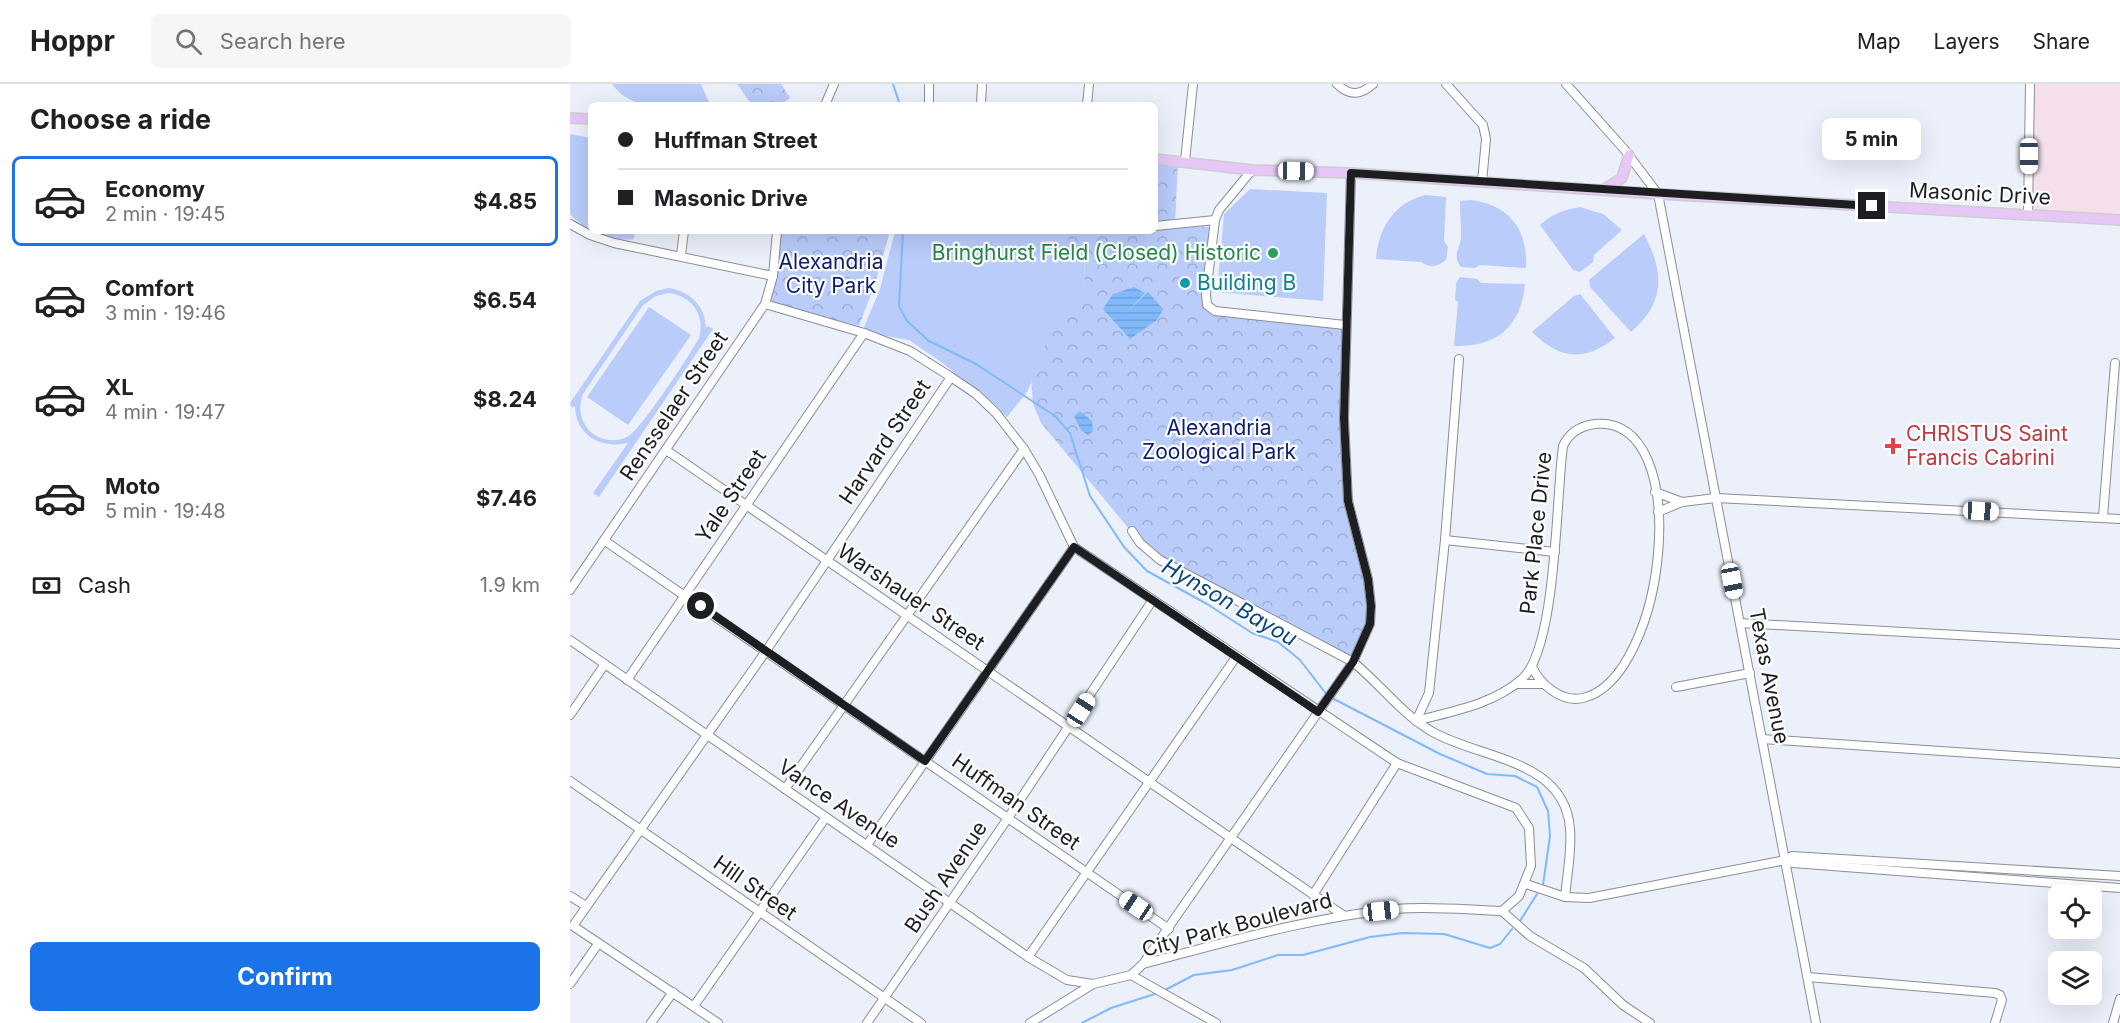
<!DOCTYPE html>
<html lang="en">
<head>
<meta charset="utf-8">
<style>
  :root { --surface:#fff; --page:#f6f6f6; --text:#202124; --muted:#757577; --line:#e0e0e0; --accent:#1a73e8 }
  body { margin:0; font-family:Inter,sans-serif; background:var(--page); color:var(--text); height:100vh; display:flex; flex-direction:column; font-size:22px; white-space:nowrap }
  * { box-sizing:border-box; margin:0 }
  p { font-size:20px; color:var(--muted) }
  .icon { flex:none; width:33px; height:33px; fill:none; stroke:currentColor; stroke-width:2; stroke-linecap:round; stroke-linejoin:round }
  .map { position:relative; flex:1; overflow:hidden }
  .side { display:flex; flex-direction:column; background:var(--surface); width:570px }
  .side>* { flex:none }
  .banner { position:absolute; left:18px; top:18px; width:570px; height:132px; border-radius:9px; box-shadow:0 6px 24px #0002; display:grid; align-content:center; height:132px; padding:0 30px; background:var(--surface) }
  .tools { position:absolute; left:1478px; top:801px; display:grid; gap:12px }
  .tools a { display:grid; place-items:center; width:54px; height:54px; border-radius:9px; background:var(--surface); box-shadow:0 6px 24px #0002; font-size:30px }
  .end { position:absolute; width:27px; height:27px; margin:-14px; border:8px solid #1c1e21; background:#fff; box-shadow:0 0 0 3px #fff }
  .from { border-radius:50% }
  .bubble { position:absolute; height:42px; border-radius:9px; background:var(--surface); box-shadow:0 6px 24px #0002; font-size:20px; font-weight:700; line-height:42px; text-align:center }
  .car { position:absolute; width:18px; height:36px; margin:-18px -9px; border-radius:8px; box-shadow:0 0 4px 2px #0007; background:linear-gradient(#fff 24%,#345 0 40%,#fff 0 76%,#345 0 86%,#fff 0) }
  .banner b { display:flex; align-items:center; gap:21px; height:57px; font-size:22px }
  .banner b+b { border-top:2px solid var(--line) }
  .banner i { width:15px; height:15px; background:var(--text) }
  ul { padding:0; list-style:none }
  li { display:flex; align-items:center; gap:18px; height:90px; margin:0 12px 9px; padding:0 18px; border:3px solid transparent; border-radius:9px }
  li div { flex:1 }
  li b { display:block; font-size:22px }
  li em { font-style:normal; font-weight:700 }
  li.on { border-color:var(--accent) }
  li>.icon { width:54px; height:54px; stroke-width:1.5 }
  h2 { padding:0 30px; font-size:27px; line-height:72px }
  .pay { display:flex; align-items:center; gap:15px; height:66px; padding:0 30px; font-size:22px }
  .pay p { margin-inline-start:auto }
  .button { display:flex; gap:12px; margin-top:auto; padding:12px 30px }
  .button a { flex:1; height:69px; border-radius:9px; background:var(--accent); color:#fff; font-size:24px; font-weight:700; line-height:69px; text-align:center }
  header { display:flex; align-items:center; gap:36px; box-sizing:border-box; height:84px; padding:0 30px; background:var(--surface); border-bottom:2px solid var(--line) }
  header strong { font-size:28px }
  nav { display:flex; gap:33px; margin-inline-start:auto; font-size:21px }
  .search { width:420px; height:54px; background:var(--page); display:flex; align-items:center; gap:15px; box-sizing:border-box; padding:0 21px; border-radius:9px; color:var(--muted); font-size:22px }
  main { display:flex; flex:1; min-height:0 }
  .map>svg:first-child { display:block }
</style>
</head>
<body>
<header>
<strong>Hoppr</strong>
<div class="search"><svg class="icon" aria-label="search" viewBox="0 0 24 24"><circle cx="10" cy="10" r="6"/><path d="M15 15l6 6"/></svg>Search here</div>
<nav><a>Map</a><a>Layers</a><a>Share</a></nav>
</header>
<main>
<section class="side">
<h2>Choose a ride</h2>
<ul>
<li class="on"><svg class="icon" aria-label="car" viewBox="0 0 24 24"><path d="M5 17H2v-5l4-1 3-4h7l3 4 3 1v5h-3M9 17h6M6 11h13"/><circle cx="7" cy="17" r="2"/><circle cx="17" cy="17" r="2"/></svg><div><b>Economy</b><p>2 min · 19:45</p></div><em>$4.85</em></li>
<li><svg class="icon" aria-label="car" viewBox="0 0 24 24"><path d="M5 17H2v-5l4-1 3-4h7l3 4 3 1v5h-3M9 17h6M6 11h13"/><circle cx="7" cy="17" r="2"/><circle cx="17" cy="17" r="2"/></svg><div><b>Comfort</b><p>3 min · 19:46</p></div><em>$6.54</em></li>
<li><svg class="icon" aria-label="car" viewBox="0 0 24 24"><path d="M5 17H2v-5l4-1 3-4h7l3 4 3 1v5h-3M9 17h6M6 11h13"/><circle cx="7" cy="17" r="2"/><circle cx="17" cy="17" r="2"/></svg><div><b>XL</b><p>4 min · 19:47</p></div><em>$8.24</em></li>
<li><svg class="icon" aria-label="car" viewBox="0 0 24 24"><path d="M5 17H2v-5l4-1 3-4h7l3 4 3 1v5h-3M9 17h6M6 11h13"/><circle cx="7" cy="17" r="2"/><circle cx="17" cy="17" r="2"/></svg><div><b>Moto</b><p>5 min · 19:48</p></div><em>$7.46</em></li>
</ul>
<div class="pay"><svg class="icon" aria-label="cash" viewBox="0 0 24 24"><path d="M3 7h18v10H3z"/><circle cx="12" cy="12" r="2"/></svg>Cash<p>1.9 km</p></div>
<div class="button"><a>Confirm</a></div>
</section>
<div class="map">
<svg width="1550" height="939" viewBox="0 0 1550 939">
  <defs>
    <pattern id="park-crowns" width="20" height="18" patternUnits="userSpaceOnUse" patternTransform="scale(1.5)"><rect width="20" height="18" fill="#b9ccfa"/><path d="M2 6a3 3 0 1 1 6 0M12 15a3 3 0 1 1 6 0" fill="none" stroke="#9eafd6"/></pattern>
    <pattern id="water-rules" width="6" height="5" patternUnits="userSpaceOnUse" patternTransform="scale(1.5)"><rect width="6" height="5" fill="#81bafa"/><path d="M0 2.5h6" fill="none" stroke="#6f9fd6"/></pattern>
  </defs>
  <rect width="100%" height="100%" fill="#ecf0fb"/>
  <!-- commercial -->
  <path fill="#f5dfed" d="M1460 0H1550V136L1458 131Z"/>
  <!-- green -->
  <g fill="#b9ccfa" fill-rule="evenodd">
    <path d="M42 0H131L139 18 135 21C103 21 63 30 42 0Z"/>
    <path d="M0 50 21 54V147H65L64 155C39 158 16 148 0 130Z"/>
    <path d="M680 105 757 109 753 217 647 208 654 130Z"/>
    <path d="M856 111 876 113 874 157 878 163 876 176C867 183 860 184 851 178L806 175C808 145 824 118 856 111Z"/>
    <path d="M901 116C940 121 958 146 956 184L910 181 905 184 891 183C881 171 891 164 891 152 891 140 890 129 890 117Z"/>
    <path d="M1010 123 1033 130 1052 146 1024 171 1023 178 1010 188 1003 186 970 141C982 130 993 126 1010 123Z"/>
    <path d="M325 147H495L515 167 514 203 473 271 457 308 437 333 374 280 339 256 292 248 310 205Z"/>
    <path d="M1074 150C1094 188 1096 218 1061 248L1020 203 1019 196Z"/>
    <path d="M890 193 907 195 911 199 955 200C951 243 927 263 884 262L888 218 885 216 886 199Z"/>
    <path d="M99 204C120 208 135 221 136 244L138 242 143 245 29 413 23 409 58 359C31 365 6 352 5 322L2 324 0 319 70 217 86 207ZM98 209C121 211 136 231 129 254 120 271 73 342 60 351 47 360 28 357 18 345 10 335 8 322 13 310L73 221 86 212Z"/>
    <path d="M1010 210 1045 254C1014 278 991 276 962 248L1004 212Z"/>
    <path d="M79 223 121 251 58 341 17 313Z"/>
  </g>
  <!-- park -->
  <g fill="url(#park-crowns)">
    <path d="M167 0H211L220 14 210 21H182Z"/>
    <path d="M585 76 608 77 605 141 641 143 635 210 640 225 775 241 778 416 797 494 800 540 779 578 621 492 570 458 471 339 463 320 461 293 478 255 514 203 515 167 487 147H585Z"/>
    <path d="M210 147H320L305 200 289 242 199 218Z"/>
  </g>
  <!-- water -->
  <g fill="url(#water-rules)">
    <path d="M564 203 575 209 555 230 578 208 593 225 587 236 560 255 533 225 543 210Z"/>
    <path d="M510 327 522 337 523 347 518 351 511 346 504 332Z"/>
  </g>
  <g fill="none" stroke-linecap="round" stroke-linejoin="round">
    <!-- stream -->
    <g stroke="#81bafa" stroke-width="2">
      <path d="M323 0 330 21"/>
      <path d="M333 147 329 222 337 237 359 257 406 280 485 332 500 349 520 412 554 463 577 487 637 520 682 549 708 558 730 576 757 611"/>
      <path d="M762 614 870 670 917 690 945 692 967 703 978 727 980 752 973 801"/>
      <path d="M950 837 967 810"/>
      <path d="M593 907 624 891 662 886 708 871H733L800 853 833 849 874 850 920 864 930 860 942 845"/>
      <path d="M512 939 541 924 588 909"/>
    </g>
    <!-- minor casing -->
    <g stroke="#898d96" stroke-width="10">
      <g id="minor">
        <path d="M767 0C780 13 791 11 803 0"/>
        <path d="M876 0 913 41 916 55 912 98"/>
        <path d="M996 0 1054 65 1088 110 1246 939"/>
        <path d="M255 21 264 0"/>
        <path d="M359 21V0"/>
        <path d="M411 21 412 0"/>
        <path d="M517 21 519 0"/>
        <path d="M615 77 623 0"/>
        <path d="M682 86 649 126 645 136 636 210 637 221 645 227 775 241"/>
        <path d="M1458 131 1460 0"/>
        <path d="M0 140 20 151 44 159 203 192"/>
        <path d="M585 142 645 136"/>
        <path d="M111 171 114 147"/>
        <path d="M195 220 294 249 340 267 381 293 406 310 426 329 454 365 469 390 504 463 827 679 946 724 959 744 961 782 949 812 932 827"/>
        <path d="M96 366 773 831"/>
        <path d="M1085 408 1112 418"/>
        <path d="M1088 428 1112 418 1146 414 1550 435"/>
        <path d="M1533 433 1545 279"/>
        <path d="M562 447 570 459 590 476 783 578C810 600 830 628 861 647 908 675 995 674 1000 745 1002 767 997 791 995 813"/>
        <path d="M875 456 985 468"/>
        <path d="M35 457 599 845"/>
        <path d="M0 506 195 220 203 192 207 147"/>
        <path d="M1170 539 1550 560"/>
        <path d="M0 556 458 873 497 896 523 900"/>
        <path d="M57 596 294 249"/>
        <path d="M946 600H972"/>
        <path d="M1106 603 1180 589"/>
        <path d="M0 631 35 580"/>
        <path d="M846 637C883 627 922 621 952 595 987 564 986 411 993 362 999 349 1009 342 1025 340 1126 330 1097 594 1013 614 992 619 969 600 962 582"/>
        <path d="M846 637 859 609 875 456 889 275"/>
        <path d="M1192 655 1550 679"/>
        <path d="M0 697 351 939"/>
        <path d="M215 705 454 365"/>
        <path d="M297 761 504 463"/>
        <path d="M1216 776 1223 779 1550 804"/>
        <path d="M956 800 995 813 1019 814 1216 776 1222 772 1550 792"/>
        <path d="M743 811 827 679"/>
        <path d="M0 812 16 822"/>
        <path d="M932 827 960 852 1014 884 1053 921 1080 939"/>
        <path d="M458 873 666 573"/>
        <path d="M573 880 783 578 800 540 801 522 798 495 778 417 774 335 781 89"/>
        <path d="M561 891 646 939"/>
        <path d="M1238 893 1425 909 1430 911 1432 916 1425 939"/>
        <path d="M0 900 28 860"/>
        <path d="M124 922 256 733"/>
        <path d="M81 939 103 908"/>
        <path d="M148 939 3 842 196 567 381 293"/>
        <path d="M297 939 438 734 582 517"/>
        <path d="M460 939 523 900 561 891 573 880C657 858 741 833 827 825 861 822 898 826 932 827"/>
        <path d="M1543 939 1550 915"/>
      </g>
    </g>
    <!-- major casing -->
    <g stroke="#cdcece" stroke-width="12">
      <g id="major">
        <path d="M0 34 21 35"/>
        <path d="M585 75 682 86 781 89 1088 110 1550 136"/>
        <path d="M1033 106 1052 94 1059 71"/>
      </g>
    </g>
    <!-- minor -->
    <use href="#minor" stroke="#fff" stroke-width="8"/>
    <!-- major -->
    <use href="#major" stroke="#e6c7f8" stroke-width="9"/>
  </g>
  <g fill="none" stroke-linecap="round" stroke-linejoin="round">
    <!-- route -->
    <path stroke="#1c1e21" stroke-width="8" d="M131 522 355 677 504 463 748 628 783 578 800 540 801 522 798 495 778 417 774 334 781 89 1302 122"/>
  </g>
  <!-- markers -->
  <circle fill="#2e9e5b" stroke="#fdfdfd" stroke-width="2" cx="703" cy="169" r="6"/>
  <circle fill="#0f9aa8" stroke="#fdfdfd" stroke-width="2" cx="615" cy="199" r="6"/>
  <path fill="#e0444e" stroke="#fdfdfd" stroke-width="2" d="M1320 353h6v6h6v6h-6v6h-6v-6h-6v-6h6z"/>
  <g text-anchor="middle" stroke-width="4.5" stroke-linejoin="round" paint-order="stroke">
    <!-- street labels -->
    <g font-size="21" fill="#1c1e21" stroke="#fdfdfd">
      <text transform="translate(1410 110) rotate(3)" y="7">Masonic Drive</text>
      <text transform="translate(104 322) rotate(-56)" y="7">Rensselaer Street</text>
      <text transform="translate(315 358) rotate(-56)" y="7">Harvard Street</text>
      <text transform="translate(161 412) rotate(-56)" y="7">Yale Street</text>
      <text transform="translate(966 449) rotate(-84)" y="7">Park Place Drive</text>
      <text transform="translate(341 513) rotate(34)" y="7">Warshauer Street</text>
      <text transform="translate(1199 592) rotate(79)" y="7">Texas Avenue</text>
      <text transform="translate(446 718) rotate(35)" y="7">Huffman Street</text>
      <text transform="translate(269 720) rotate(34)" y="7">Vance Avenue</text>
      <text transform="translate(376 793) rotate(-56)" y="7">Bush Avenue</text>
      <text transform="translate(185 804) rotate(35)" y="7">Hill Street</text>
      <text transform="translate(667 841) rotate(-15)" y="7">City Park Boulevard</text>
    </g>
    <!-- leisure labels -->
    <g font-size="21" fill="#27864d" stroke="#fdfdfd" text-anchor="end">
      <text x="691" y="176">Bringhurst Field (Closed) Historic</text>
    </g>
    <!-- park labels -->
    <g font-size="21" fill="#0f1d6f" stroke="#fdfdfd">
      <text x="261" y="185">Alexandria<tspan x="261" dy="24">City Park</tspan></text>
      <text x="649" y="351">Alexandria<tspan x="649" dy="24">Zoological Park</tspan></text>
    </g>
    <!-- culture labels -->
    <g font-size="21" fill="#0d838f" stroke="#fdfdfd" text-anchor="start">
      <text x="627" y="206">Building B</text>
    </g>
    <!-- health labels -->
    <g font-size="21" fill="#be3a42" stroke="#fdfdfd" text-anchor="start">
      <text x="1336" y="357">CHRISTUS Saint<tspan x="1336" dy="24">Francis Cabrini</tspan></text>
    </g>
    <!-- water labels -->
    <g font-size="22" font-style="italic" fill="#06457e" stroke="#fdfdfd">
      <text transform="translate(660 518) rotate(30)" y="8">Hynson Bayou</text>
    </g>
  </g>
</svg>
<div class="tools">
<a><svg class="icon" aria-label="locate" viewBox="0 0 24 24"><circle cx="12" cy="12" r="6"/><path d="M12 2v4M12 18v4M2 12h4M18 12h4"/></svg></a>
<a><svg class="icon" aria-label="layers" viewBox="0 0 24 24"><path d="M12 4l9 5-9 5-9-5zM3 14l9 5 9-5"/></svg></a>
</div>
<i class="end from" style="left:131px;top:522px"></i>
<i class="end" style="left:1302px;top:122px"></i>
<div class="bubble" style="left:1252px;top:34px;width:99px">5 min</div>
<i class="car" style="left:1459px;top:72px;rotate:180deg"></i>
<i class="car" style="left:726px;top:87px;rotate:91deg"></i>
<i class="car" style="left:1411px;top:427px;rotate:93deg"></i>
<i class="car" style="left:1162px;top:497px;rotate:169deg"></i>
<i class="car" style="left:511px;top:626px;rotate:33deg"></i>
<i class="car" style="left:566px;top:822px;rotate:304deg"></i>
<i class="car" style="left:811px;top:827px;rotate:83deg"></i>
<div class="banner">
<b><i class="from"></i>Huffman Street</b>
<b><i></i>Masonic Drive</b>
</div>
</div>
</main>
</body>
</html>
